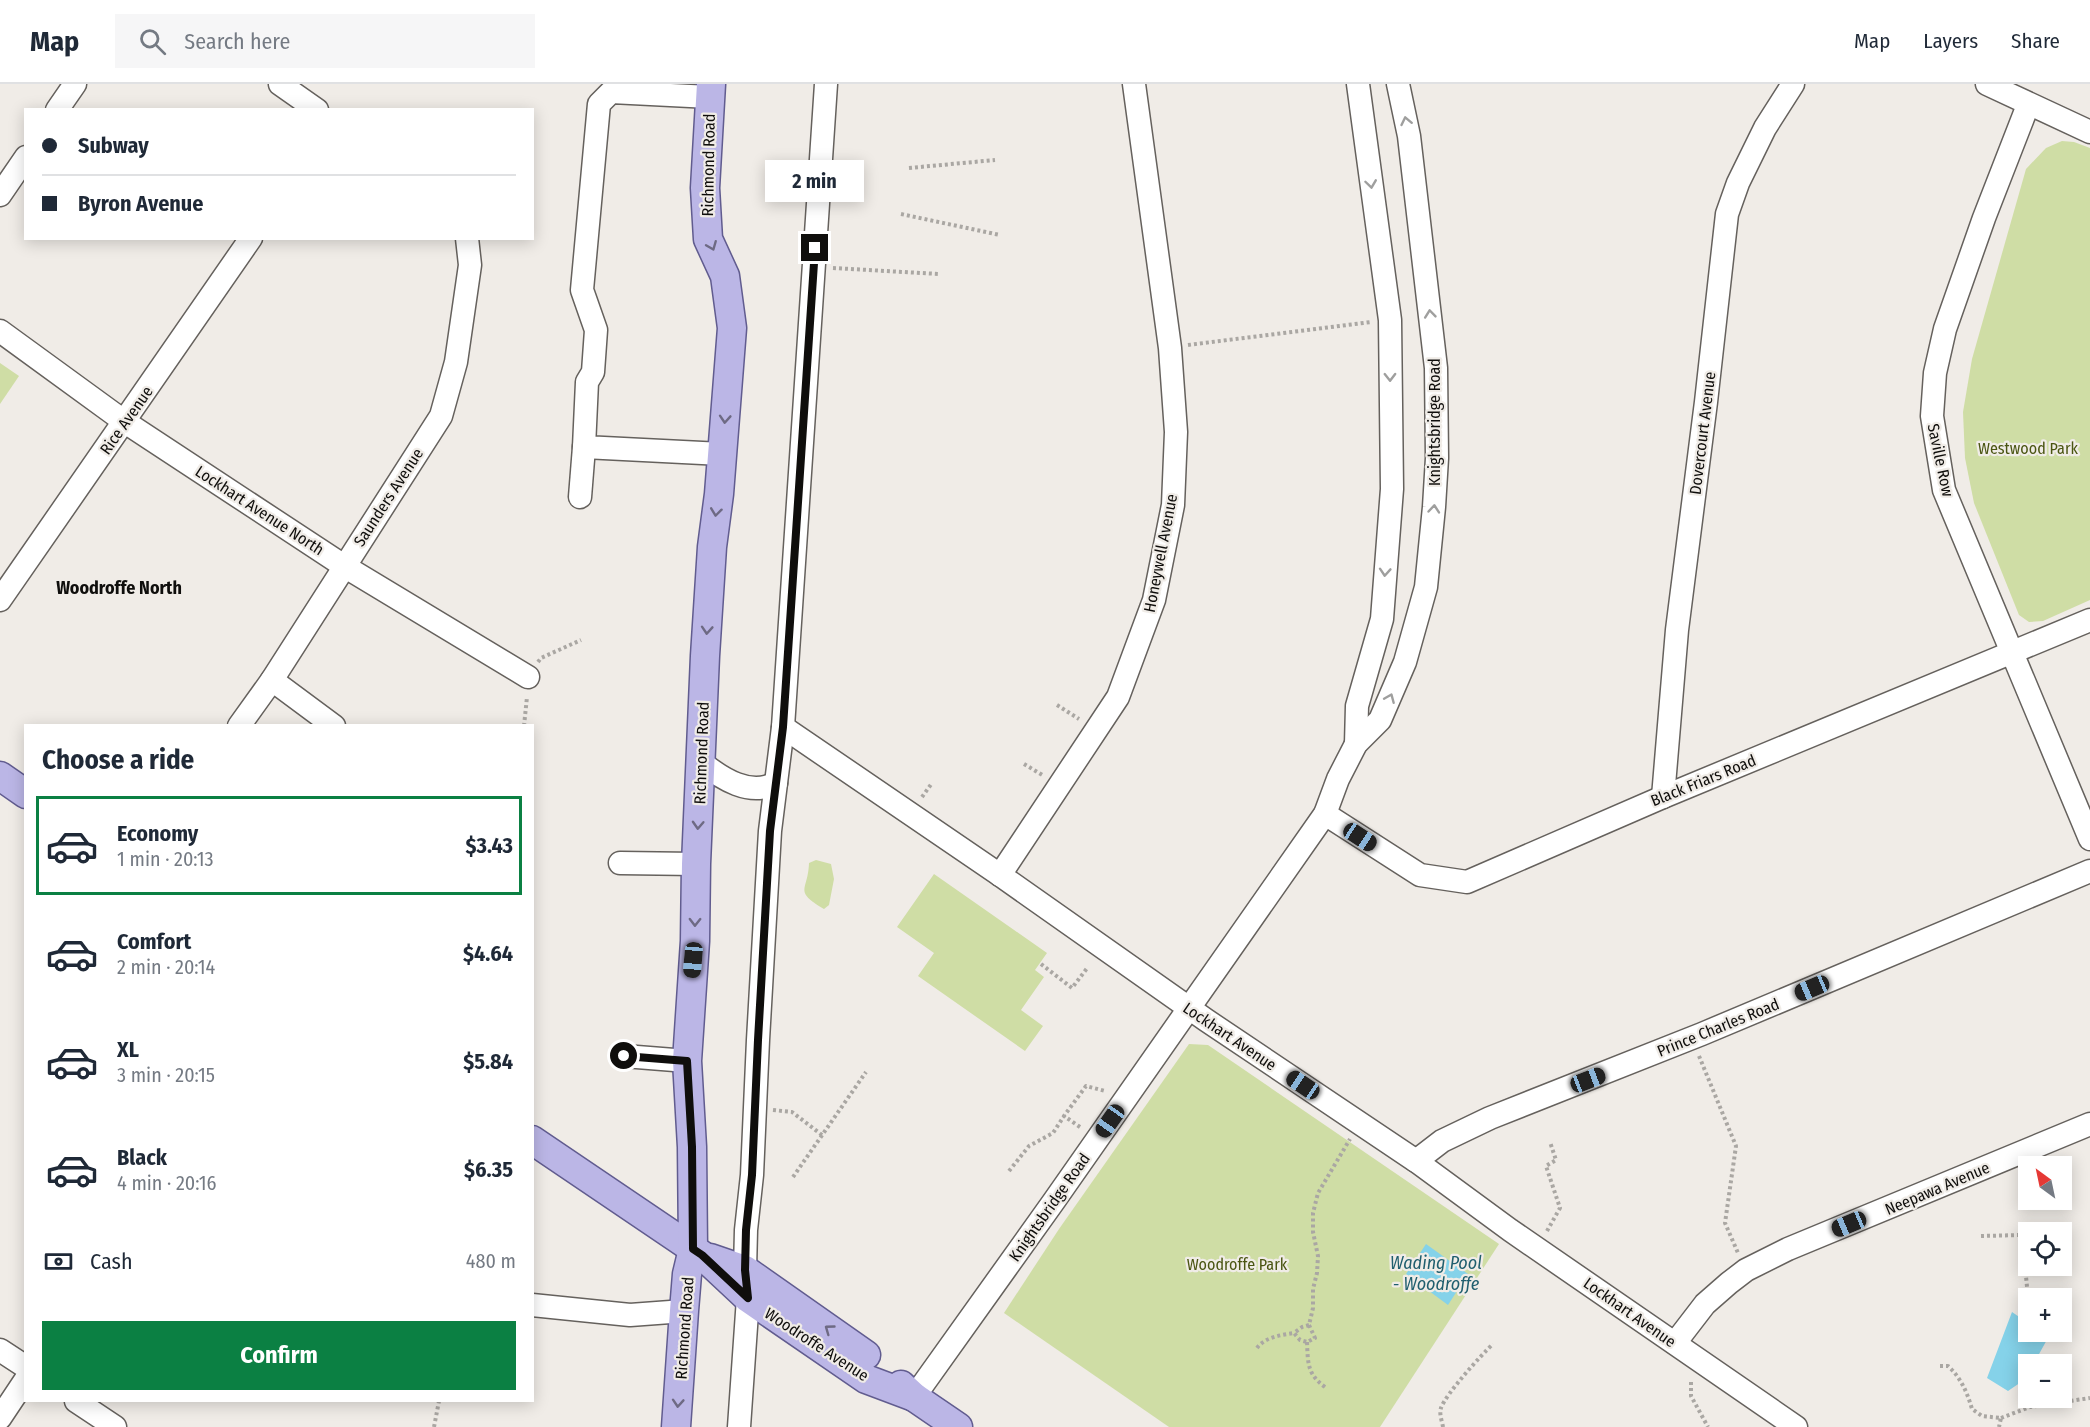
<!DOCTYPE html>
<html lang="en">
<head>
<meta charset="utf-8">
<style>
  :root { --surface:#fff; --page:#f6f6f7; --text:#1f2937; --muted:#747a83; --line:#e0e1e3; --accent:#0b8043 }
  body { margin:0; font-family:"Fira Sans Condensed",sans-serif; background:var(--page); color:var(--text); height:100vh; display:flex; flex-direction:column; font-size:22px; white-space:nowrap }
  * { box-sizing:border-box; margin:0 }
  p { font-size:20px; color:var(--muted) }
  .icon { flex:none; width:33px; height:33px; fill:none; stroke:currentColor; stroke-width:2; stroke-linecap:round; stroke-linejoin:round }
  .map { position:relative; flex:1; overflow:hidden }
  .sheet { position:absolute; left:24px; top:640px; width:510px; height:678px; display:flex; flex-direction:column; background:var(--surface); border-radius:0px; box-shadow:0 3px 15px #0003 }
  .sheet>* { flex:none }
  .top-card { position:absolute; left:24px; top:24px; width:510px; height:132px; border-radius:0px; box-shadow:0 3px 15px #0003; display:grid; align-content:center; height:132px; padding:0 18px; background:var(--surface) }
  .needle { width:39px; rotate:327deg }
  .controls { position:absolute; left:2018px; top:1072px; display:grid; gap:12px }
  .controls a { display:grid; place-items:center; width:54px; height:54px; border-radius:0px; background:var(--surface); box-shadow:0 3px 15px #0003; font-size:30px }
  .end { position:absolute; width:27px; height:27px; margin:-14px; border:8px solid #0f0e0c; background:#fff; box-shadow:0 0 0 3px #fff }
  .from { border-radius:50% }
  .bubble { position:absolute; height:42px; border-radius:0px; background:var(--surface); box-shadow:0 3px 15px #0003; font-size:20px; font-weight:700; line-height:42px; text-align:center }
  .car { position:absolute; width:18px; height:36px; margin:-18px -9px; border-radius:8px; box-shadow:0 0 4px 2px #0007; background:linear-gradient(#222 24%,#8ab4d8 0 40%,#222 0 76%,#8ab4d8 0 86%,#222 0) }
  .top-card b { display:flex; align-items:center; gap:21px; height:57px; font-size:22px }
  .top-card b+b { border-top:2px solid var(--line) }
  .top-card i { width:15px; height:15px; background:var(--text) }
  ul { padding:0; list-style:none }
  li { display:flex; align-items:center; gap:18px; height:99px; margin:0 12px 9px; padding:0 6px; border:3px solid transparent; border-radius:0px }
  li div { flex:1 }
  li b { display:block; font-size:22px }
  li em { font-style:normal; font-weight:700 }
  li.selected { border-color:var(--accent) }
  li>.icon { width:54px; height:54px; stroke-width:1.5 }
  h2 { padding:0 18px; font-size:27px; line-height:72px }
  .pay { display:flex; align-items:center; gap:15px; height:66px; padding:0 18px; font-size:22px }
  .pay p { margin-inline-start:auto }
  .cta { display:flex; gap:12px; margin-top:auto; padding:12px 18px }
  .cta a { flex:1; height:69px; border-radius:0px; background:var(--accent); color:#fff; font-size:24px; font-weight:700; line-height:69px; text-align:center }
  header { display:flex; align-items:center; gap:36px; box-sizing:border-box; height:84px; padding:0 30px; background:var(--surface); border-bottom:2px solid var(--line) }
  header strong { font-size:28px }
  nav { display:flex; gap:33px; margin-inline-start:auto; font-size:21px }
  .search { width:420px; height:54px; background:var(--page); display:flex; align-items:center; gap:15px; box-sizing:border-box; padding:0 21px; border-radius:0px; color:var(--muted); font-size:22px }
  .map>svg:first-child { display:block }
</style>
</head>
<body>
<header>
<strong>Map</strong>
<div class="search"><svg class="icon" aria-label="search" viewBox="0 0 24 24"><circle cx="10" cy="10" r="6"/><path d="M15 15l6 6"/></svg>Search here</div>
<nav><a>Map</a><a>Layers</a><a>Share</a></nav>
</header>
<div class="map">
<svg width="2090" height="1343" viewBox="0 0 2090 1343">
  <rect width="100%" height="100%" fill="#f0ece7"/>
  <!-- green -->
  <g fill="#cfdda5">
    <path d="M2062 57 2074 58 2090 64V516L2043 537 2029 538 2019 531 1974 419 1965 374 1963 328 1972 275 2026 85 2046 64Z"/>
    <path d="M0 279 19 292 0 320Z"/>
    <path d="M816 776 831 780 834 795 829 821 824 825C793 806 808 808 809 779Z"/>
    <path d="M934 790 1047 869 1035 886 1044 893 1021 926 1043 942 1025 967 918 892 934 869 897 843Z"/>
    <path d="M1189 960 1208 961 1499 1160 1380 1343H1169L1004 1229 1059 1145Z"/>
  </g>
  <!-- water -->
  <g fill="#85d2e9">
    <path d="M1426 1160 1468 1190 1448 1221 1406 1190Z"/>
    <path d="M2012 1228 2028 1239V1248H2042L2049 1252 2033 1281H2028L2027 1294 2008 1307 1987 1294Z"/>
  </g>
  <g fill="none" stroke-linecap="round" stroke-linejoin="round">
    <!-- minor casing -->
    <g stroke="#65615d" stroke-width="25">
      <g id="minor">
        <path d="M280 0 317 26"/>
        <path d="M1987 0 2090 48"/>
        <path d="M710 13 611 8 599 20 582 206 596 246 593 288 587 298 584 363 722 370"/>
        <path d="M2028 21 1984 134 1945 245 1935 289 1932 332 1944 406 2090 755"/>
        <path d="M57 26 75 0"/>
        <path d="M0 111 26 73"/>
        <path d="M0 247 125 338 344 482 528 593"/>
        <path d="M580 413 584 363"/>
        <path d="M0 516 251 154"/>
        <path d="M272 596 334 642"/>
        <path d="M239 642 272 596 441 332 456 278 470 181 467 154"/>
        <path d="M783 643 1000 791 1206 936 1416 1077 1510 1146 1796 1343"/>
        <path d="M1356 660 1357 622 1382 535 1392 405 1390 236 1358 0"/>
        <path d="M701 678C722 695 750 713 776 699"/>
        <path d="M1663 713 1677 546 1706 318 1727 130 1738 99 1765 44 1793 0"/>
        <path d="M1325 730 1420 791 1467 798 1663 713 2090 536"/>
        <path d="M620 779 696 780"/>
        <path d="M1000 791 1118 613 1154 516 1173 421 1176 348 1170 264 1134 0"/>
        <path d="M624 972 687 977"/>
        <path d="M1416 1077 1442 1057 1490 1034 1702 950 2090 787"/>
        <path d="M532 1221 630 1231 684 1227"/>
        <path d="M1675 1259 1705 1220 1729 1199 1746 1186 1788 1165 2090 1040"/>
        <path d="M0 1266 26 1283"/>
        <path d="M914 1313 1054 1117 1325 730 1338 695 1356 660 1380 636 1405 578 1426 503 1434 423 1437 374 1436 284 1409 52 1398 0"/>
        <path d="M76 1317 115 1343"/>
        <path d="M0 1334 26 1295"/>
        <path d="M739 1343 748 1214 745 1186 746 1146 752 1091 758 956 770 747 783 643 826 0"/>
      </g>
    </g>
    <!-- major casing -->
    <g stroke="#615c8f" stroke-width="31">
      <g id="major">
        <path d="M0 692 26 710"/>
        <path d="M532 1056 702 1171 748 1214 866 1295 914 1313"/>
        <path d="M710 1174 745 1186 866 1271"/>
        <path d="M901 1301 914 1313 958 1343"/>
        <path d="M676 1343 684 1227 687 1190 693 1165 692 1063 687 977 695 857 696 780 705 572 712 463 719 410 732 244 725 192 708 155 705 104 711 0"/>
      </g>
    </g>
    <!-- path -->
    <g stroke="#aaa7a3" stroke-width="4" stroke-dasharray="3 3" stroke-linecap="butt">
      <path d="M909 84 995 76"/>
      <path d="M901 130 1000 151"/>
      <path d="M833 184 939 190"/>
      <path d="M1188 261 1371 238"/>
      <path d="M538 578 541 574 581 556"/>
      <path d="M1057 621 1079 635"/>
      <path d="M524 642 527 613"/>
      <path d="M1024 680 1044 692"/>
      <path d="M922 713 932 699"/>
      <path d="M1041 880 1072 904 1088 883"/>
      <path d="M1699 972 1736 1062 1725 1139 1738 1169"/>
      <path d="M773 1026 792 1028 822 1051"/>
      <path d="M1080 1043 1064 1032 1086 1002 1105 1007"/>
      <path d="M1009 1087 1029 1062 1053 1049 1064 1032"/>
      <path d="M793 1093 866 988"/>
      <path d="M1547 1147 1560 1124 1546 1082 1556 1076 1550 1058"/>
      <path d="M1981 1152 2022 1151 2028 1213"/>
      <path d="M1309 1241 1302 1243 1294 1249 1300 1256 1307 1258 1315 1254 1309 1241 1313 1224V1205L1317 1189 1318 1172 1313 1148V1129L1318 1109 1350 1055"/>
      <path d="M1307 1258C1308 1279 1307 1290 1325 1303"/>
      <path d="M1257 1264C1265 1253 1281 1251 1294 1249"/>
      <path d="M1940 1282H1948C1961 1294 1967 1308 1972 1325L1982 1332 2001 1334 1999 1343"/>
      <path d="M1691 1298V1312L1708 1343"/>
      <path d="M2001 1334 2030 1323 2090 1314"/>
      <path d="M434 1343 439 1317"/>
      <path d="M1443 1343C1442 1337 1439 1330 1441 1324 1445 1311 1482 1270 1493 1260"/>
    </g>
    <!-- minor -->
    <use href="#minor" stroke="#fff" stroke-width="22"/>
    <!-- major -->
    <use href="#major" stroke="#bbb6e6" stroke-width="28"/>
  </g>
  <!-- one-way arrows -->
  <defs><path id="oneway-chevron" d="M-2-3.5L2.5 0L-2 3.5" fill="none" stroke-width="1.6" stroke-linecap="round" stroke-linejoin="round" transform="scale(1.5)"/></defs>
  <g stroke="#9f9f9e">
    <use href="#oneway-chevron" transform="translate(1406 37) rotate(-102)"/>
    <use href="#oneway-chevron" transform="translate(1371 100) rotate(82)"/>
    <use href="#oneway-chevron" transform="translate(1430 230) rotate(-96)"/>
    <use href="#oneway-chevron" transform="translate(1390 293) rotate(89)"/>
    <use href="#oneway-chevron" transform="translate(1434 425) rotate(-85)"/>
    <use href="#oneway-chevron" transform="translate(1385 488) rotate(94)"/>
    <use href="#oneway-chevron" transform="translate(1390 614) rotate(-67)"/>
  </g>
  <g stroke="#6e6a84">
    <use href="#oneway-chevron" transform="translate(712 162) rotate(68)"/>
    <use href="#oneway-chevron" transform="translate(725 335) rotate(94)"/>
    <use href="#oneway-chevron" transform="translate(716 428) rotate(97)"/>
    <use href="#oneway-chevron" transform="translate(707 546) rotate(94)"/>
    <use href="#oneway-chevron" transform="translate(698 741) rotate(93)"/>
    <use href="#oneway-chevron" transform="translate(695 838) rotate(91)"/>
    <use href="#oneway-chevron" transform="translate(829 1245) rotate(-144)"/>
    <use href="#oneway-chevron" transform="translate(678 1319) rotate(94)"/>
  </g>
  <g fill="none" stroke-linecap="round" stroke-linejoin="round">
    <!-- route -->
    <path stroke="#0f0e0c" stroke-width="8" d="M624 972 687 977 692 1063 693 1165 702 1171 748 1214 745 1186 746 1146 752 1091 758 956 770 747 783 643 815 164"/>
  </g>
  <g text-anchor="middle" stroke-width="4.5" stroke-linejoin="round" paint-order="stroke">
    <!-- street labels -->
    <g font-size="16" fill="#0f0e0c" stroke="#f0ece7">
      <text transform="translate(708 81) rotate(-89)" y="6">Richmond Road</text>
      <text transform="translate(126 336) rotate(-55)" y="6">Rice Avenue</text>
      <text transform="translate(1434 338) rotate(-90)" y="6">Knightsbridge Road</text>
      <text transform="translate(1702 349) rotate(-83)" y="6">Dovercourt Avenue</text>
      <text transform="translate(1941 376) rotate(78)" y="6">Saville Row</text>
      <text transform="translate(388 413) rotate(-57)" y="6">Saunders Avenue</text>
      <text transform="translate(260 426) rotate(33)" y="6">Lockhart Avenue North</text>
      <text transform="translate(1160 469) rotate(-79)" y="6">Honeywell Avenue</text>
      <text transform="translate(701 669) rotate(-88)" y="6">Richmond Road</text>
      <text transform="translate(1703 696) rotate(-22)" y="6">Black Friars Road</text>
      <text transform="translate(1718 943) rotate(-22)" y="6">Prince Charles Road</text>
      <text transform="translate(1230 952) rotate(34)" y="6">Lockhart Avenue</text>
      <text transform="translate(1937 1104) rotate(-23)" y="6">Neepawa Avenue</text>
      <text transform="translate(1049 1123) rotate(-55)" y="6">Knightsbridge Road</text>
      <text transform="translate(1630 1228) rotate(35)" y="6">Lockhart Avenue</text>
      <text transform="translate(684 1244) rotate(-86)" y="6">Richmond Road</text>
      <text transform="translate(817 1260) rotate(33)" y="6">Woodroffe Avenue</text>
    </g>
    <!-- park labels -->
    <g font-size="16" fill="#4a5512" stroke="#f0ece7">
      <text x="2028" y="370">Westwood Park</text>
      <text x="1237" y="1186">Woodroffe Park</text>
    </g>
    <!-- neighbourhood labels -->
    <g font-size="18" font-weight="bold" fill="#0f0e0c" stroke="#f0ece7">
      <text x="119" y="510">Woodroffe North</text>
    </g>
    <!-- water labels -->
    <g font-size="18" font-style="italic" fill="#1f5e6e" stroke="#f0ece7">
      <text x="1436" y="1185">Wading Pool<tspan x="1436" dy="21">- Woodroffe</tspan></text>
    </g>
  </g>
</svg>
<div class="controls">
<a><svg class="needle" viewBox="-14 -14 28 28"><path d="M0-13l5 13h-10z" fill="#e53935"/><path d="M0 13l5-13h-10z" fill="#747a83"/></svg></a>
<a><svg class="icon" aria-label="locate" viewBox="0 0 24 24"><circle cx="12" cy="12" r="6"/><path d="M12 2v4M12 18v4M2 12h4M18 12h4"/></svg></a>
<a>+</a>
<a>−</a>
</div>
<i class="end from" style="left:624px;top:972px"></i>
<i class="end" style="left:815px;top:164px"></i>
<div class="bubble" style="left:765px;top:76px;width:99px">2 min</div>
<i class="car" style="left:1360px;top:753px;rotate:123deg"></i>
<i class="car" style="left:693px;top:876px;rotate:185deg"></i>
<i class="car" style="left:1812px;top:904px;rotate:247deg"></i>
<i class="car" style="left:1588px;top:996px;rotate:69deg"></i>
<i class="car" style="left:1303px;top:1001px;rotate:304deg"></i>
<i class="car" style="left:1110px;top:1037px;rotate:215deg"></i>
<i class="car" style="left:1849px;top:1140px;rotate:247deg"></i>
<div class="top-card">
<b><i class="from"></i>Subway</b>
<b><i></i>Byron Avenue</b>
</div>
<section class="sheet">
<h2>Choose a ride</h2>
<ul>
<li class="selected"><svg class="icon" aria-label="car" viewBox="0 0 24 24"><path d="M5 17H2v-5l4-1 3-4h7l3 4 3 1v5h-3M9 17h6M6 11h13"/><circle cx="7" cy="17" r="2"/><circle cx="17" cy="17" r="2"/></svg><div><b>Economy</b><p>1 min · 20:13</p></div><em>$3.43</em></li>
<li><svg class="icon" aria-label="car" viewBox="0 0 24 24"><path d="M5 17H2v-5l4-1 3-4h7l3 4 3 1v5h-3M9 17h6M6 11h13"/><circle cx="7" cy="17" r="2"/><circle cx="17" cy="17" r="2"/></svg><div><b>Comfort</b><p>2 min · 20:14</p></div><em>$4.64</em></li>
<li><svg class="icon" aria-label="car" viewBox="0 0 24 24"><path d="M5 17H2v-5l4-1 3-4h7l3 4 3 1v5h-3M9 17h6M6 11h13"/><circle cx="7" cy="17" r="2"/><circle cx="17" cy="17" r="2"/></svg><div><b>XL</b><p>3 min · 20:15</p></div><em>$5.84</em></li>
<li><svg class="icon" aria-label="car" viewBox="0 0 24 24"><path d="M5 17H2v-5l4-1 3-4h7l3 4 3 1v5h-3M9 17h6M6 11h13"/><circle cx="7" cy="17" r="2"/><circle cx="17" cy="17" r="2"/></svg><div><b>Black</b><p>4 min · 20:16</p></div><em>$6.35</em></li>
</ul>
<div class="pay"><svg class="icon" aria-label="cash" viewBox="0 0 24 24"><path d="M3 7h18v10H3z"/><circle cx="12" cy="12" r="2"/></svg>Cash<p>480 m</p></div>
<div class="cta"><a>Confirm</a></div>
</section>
</div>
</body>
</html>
